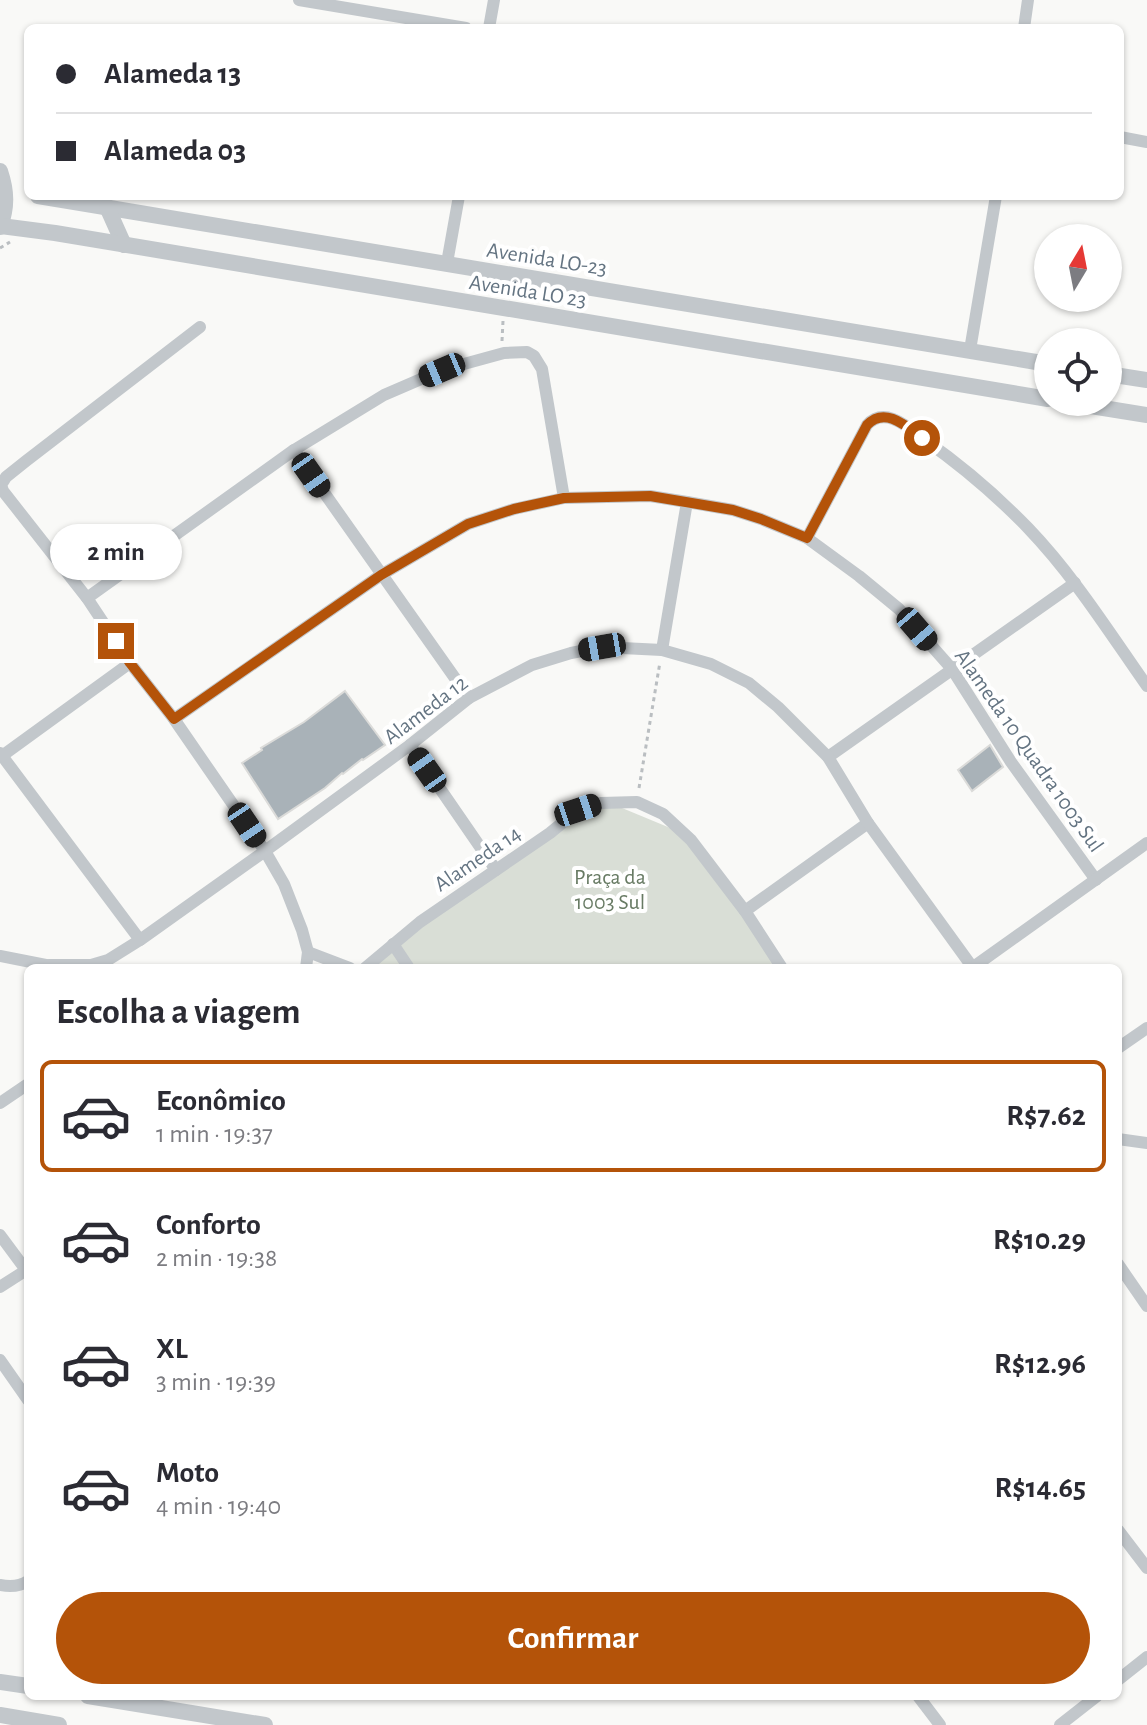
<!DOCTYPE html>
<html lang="pt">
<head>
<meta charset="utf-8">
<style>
  :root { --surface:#fff; --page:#f7f7f7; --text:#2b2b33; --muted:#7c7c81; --line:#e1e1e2; --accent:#b45309 }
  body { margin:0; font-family:"Alegreya Sans",sans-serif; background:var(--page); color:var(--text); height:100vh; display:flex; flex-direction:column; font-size:30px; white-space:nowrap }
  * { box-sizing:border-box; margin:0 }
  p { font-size:26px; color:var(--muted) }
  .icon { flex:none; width:44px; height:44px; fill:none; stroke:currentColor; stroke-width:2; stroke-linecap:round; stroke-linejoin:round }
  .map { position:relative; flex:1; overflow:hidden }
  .drawer { position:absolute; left:24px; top:964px; width:1098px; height:736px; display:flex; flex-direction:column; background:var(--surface); border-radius:12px; box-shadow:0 2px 6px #0004 }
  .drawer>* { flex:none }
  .hud { position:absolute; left:24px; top:24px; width:1100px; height:176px; border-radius:12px; box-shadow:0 2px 6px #0004; display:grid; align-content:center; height:176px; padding:0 32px; background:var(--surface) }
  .needle { width:52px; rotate:10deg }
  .controls { position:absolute; left:1034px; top:224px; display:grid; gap:16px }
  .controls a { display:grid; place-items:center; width:88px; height:88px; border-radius:50%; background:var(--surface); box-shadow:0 2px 6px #0004; font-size:40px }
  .end { position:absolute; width:36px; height:36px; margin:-18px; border:10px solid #b45309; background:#fff; box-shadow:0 0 0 4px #fff }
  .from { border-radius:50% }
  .bubble { position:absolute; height:56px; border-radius:28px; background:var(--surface); box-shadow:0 2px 6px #0004; font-size:26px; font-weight:700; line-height:56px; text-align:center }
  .car { position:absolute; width:24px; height:48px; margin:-24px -12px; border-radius:10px; box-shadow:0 0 6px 2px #0007; background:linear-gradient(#222 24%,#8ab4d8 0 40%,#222 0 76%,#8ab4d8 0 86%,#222 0) }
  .hud b { display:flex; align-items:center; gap:28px; height:76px; font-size:30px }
  .hud b+b { border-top:2px solid var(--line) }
  .hud i { width:20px; height:20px; background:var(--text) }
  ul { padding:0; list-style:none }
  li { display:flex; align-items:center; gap:24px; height:112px; margin:0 16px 12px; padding:0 16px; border:4px solid transparent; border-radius:12px }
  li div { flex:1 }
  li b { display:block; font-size:30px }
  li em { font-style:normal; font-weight:700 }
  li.active { border-color:var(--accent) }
  li>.icon { width:72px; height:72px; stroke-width:1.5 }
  h2 { padding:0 32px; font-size:36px; line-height:96px }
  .button { display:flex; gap:16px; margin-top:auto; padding:16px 32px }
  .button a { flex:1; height:92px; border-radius:48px; background:var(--accent); color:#fff; font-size:32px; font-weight:700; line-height:92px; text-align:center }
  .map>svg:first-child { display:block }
</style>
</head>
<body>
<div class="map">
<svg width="1147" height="1725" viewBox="0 0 1147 1725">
  <rect width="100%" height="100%" fill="#f9f9f7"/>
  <!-- green -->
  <path fill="#d9ded6" d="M610 803 692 837 782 968H366L565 821Z"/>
  <!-- building -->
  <g fill="#a9b2b8" stroke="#dbdbd9" stroke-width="2">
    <path d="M345 691 385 745 363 760 362 759 343 774 342 773 325 788 278 819 242 763 262 750 261 748 304 722Z"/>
    <path d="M990 745 1003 767 972 791 958 770Z"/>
  </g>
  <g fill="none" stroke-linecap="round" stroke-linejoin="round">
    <!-- path -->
    <g stroke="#babec1" stroke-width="3" stroke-dasharray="4 4" stroke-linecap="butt">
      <path d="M0 248 10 242"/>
      <path d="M502 341 503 321"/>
      <path d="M639 788 660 662"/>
    </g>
    <!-- minor -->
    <g stroke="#c2c7cb" stroke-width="12">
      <path d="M299 0 466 28"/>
      <path d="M489 28 494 0"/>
      <path d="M1024 28 1028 0"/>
      <path d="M1120 137 1147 142"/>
      <path d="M447 263 459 196"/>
      <path d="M200 327 26 461 6 477 1 485 3 491 87 598 130 663 174 719 265 851 284 884 302 930 308 952 306 968"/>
      <path d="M970 350 996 196"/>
      <path d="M294 450 469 698"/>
      <path d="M807 538 867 425C885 405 909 428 925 440 962 466 997 496 1028 528 1074 576 1109 632 1147 686"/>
      <path d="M87 598 294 450 384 395 442 370 504 353 527 352 534 356 542 369 564 498"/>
      <path d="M662 650 687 502"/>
      <path d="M174 719 381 575 468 524 514 509 564 498 650 496 687 502 733 510 761 519 807 538 859 576 899 609 952 669 1011 762 1096 880"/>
      <path d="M410 745 496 870"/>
      <path d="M0 753 140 940"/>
      <path d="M2 756 130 663"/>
      <path d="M828 757 1075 583"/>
      <path d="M745 911 868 823"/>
      <path d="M393 944 409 968"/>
      <path d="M308 952 350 968"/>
      <path d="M0 956 56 967"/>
      <path d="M49 965H91L108 960 140 940 265 851 410 745 469 698 532 665 571 653 602 647 662 650 711 664 749 683 778 707 828 757 868 823 973 968"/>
      <path d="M365 968 420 922 550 833 578 810 601 803 637 802 663 814 691 840 745 911 782 968"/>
      <path d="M972 968 1147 843"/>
      <path d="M1118 1048 1147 1028"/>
      <path d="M0 1103 28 1084"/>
      <path d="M1118 1139 1147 1143"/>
      <path d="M0 1235 26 1270"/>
      <path d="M1118 1264 1147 1306"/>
      <path d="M0 1287 28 1269"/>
      <path d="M0 1360 28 1400"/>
      <path d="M1118 1530 1147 1568"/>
      <path d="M0 1585C10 1587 19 1587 28 1581"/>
      <path d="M1118 1680 1147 1657"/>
      <path d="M918 1696 940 1725"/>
      <path d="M1060 1725 1097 1696"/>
    </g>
    <!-- tertiary -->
    <g stroke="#c2c7cb" stroke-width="16">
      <path d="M0 171C7 192 7 207 0 227"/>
      <path d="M38 196 1048 364"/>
      <path d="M107 207 124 245"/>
      <path d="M1 226 55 233 1048 399"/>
      <path d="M1108 374 1147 380"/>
      <path d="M1066 402 1147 415"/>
      <path d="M0 1682 28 1686"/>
      <path d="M88 1696 265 1725"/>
      <path d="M0 1715 59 1725"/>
    </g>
  </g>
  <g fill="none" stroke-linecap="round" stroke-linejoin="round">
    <!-- route -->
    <path stroke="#b45309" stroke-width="10" d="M116 641 130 663 174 719 381 575 468 524 514 509 564 498 650 496 733 510 761 519 807 538 867 425C885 406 906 426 922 438"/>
  </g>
  <g text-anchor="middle" stroke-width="8" stroke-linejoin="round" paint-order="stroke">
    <!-- street labels -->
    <g font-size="22" fill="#647482" stroke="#fff">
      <text transform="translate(547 258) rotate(9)" y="8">Avenida LO-23</text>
      <text transform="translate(528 290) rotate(9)" y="8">Avenida LO 23</text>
      <text transform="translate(425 709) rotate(-37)" y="8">Alameda 12</text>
      <text transform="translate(1030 750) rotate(55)" y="8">Alameda 10 Quadra 1003 Sul</text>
      <text transform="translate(477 858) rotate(-34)" y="8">Alameda 14</text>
    </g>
    <!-- park labels -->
    <g font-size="22" fill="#677a63" stroke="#fff">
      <text x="610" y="884">Praça da<tspan x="610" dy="25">1003 Sul</tspan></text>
    </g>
  </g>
</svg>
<div class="controls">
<a><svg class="needle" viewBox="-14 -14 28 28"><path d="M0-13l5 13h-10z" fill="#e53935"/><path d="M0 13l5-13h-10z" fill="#7c7c81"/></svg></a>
<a><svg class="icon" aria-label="locate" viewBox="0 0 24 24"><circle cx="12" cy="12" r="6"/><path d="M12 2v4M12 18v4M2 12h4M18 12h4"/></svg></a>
</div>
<i class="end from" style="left:922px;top:438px"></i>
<i class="end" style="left:116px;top:641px"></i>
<div class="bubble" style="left:50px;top:524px;width:132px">2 min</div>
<i class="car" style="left:442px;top:370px;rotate:247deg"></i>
<i class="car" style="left:311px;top:475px;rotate:145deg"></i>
<i class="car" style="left:917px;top:629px;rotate:139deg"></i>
<i class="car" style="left:602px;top:647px;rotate:260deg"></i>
<i class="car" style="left:427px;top:770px;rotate:325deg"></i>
<i class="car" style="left:578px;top:810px;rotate:72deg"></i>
<i class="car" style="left:247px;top:825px;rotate:146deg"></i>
<div class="hud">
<b><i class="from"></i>Alameda 13</b>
<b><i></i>Alameda 03</b>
</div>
<section class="drawer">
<h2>Escolha a viagem</h2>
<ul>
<li class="active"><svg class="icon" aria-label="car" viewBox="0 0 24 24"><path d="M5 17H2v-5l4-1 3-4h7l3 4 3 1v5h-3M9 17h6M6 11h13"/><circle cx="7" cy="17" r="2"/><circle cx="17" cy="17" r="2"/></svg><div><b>Econômico</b><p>1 min · 19:37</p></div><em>R$7.62</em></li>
<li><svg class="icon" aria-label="car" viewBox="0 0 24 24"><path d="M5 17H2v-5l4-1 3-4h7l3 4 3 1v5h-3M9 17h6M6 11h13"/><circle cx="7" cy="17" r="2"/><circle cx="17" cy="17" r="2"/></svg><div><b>Conforto</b><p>2 min · 19:38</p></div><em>R$10.29</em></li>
<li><svg class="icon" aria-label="car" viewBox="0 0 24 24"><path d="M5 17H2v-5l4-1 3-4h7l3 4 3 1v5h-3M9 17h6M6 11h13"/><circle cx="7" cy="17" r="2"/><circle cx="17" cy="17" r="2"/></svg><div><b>XL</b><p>3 min · 19:39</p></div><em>R$12.96</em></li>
<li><svg class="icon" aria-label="car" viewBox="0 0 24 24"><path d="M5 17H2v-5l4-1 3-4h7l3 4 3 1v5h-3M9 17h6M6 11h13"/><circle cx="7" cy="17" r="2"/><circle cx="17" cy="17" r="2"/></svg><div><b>Moto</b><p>4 min · 19:40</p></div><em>R$14.65</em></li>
</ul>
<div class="button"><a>Confirmar</a></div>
</section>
</div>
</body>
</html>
